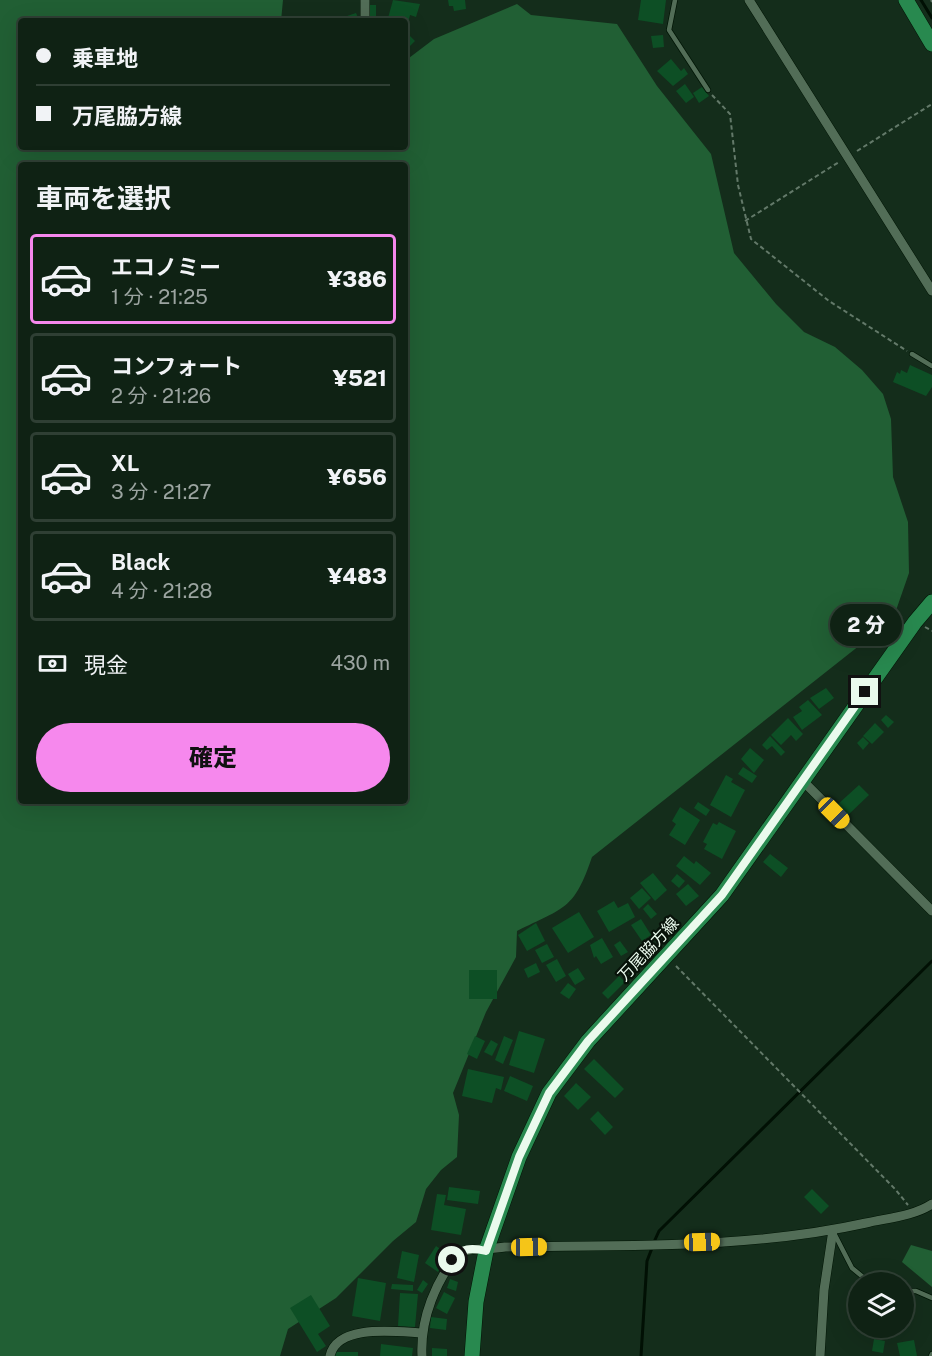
<!DOCTYPE html>
<html lang="ja">
<head>
<meta charset="utf-8">
<style>
  :root { --surface:#0f2214; --page:#182a1d; --text:#f1f3f6; --muted:#9ba4a0; --line:#2f3f34; --accent:#f688ed }
  body { margin:0; font-family:"Public Sans","Noto Sans JP",sans-serif; background:var(--page); color:var(--text); height:100vh; display:flex; flex-direction:column; font-size:22px; white-space:nowrap }
  * { box-sizing:border-box; margin:0 }
  p { font-size:20px; color:var(--muted) }
  .icon { flex:none; width:33px; height:33px; fill:none; stroke:currentColor; stroke-width:2; stroke-linecap:round; stroke-linejoin:round }
  .map { position:relative; flex:1; overflow:hidden }
  .side { position:absolute; left:18px; top:162px; width:390px; height:642px; display:flex; flex-direction:column; background:var(--surface); border-radius:6px; box-shadow:0 6px 24px #0002,0 0 0 2px var(--line) }
  .side>* { flex:none }
  .banner { position:absolute; left:18px; top:18px; width:390px; height:132px; border-radius:6px; box-shadow:0 6px 24px #0002,0 0 0 2px var(--line); display:grid; align-content:center; height:132px; padding:0 18px; background:var(--surface) }
  .controls { position:absolute; left:848px; top:1272px; display:grid; gap:12px }
  .controls a { display:grid; place-items:center; width:66px; height:66px; border-radius:50%; background:var(--surface); box-shadow:0 6px 24px #0002,0 0 0 2px var(--line); font-size:30px }
  .end { position:absolute; width:27px; height:27px; margin:-14px; border:8px solid #eafaed; background:#111; box-shadow:0 0 0 3px #111 }
  .from { border-radius:50% }
  .bubble { position:absolute; height:42px; border-radius:21px; background:var(--surface); box-shadow:0 6px 24px #0002,0 0 0 2px var(--line); font-size:20px; font-weight:800; line-height:42px; text-align:center }
  .car { position:absolute; width:18px; height:36px; margin:-18px -9px; border-radius:8px; box-shadow:0 0 4px 2px #0007; background:linear-gradient(#f5c518 24%,#345 0 40%,#f5c518 0 76%,#345 0 86%,#f5c518 0) }
  .banner b { display:flex; align-items:center; gap:21px; height:57px; font-size:22px }
  .banner b+b { border-top:2px solid var(--line) }
  .banner i { width:15px; height:15px; background:var(--text) }
  ul { padding:0; list-style:none }
  li { display:flex; align-items:center; gap:18px; height:90px; margin:0 12px 9px; padding:0 6px; border:3px solid var(--line); border-radius:6px }
  li div { flex:1 }
  li b { display:block; font-size:22px }
  li em { font-style:normal; font-weight:800 }
  li.current { border-color:var(--accent) }
  li>.icon { width:54px; height:54px; stroke-width:1.5 }
  h2 { padding:0 18px; font-size:27px; line-height:72px }
  .pay { display:flex; align-items:center; gap:15px; height:66px; padding:0 18px; font-size:22px }
  .pay p { margin-inline-start:auto }
  .action { display:flex; gap:12px; margin-top:auto; padding:12px 18px }
  .action a { flex:1; height:69px; border-radius:36px; background:var(--accent); color:#111; font-size:24px; font-weight:800; line-height:69px; text-align:center }
  .map>svg:first-child { display:block }
</style>
</head>
<body>
<div class="map">
<svg width="932" height="1356" viewBox="0 0 932 1356">
  <rect width="100%" height="100%" fill="#142d1b"/>
  <!-- forest -->
  <g fill="#215f34" fill-rule="evenodd">
    <path d="M0 0H283L281 21H21V147H405V61L434 39 517 4 531 15 617 24 657 86 711 154 734 253 776 304 804 332 835 347 862 370 883 394 891 419 893 477 908 522 909 573 893 619 592 857C574 910 565 907 517 931L516 957 486 1012 453 1093 459 1115 457 1157 441 1170 426 1189 416 1222 393 1241 336 1298 288 1329 280 1356H0ZM21 165H405V801H21Z"/>
    <path d="M911 1245 932 1251V1287L902 1262Z"/>
  </g>
  <g fill="none" stroke-linecap="round" stroke-linejoin="round">
    <!-- stream -->
    <g stroke="#011004" stroke-width="3">
      <path d="M921 0 932 18"/>
      <path d="M654 1242 659 1231 932 961"/>
      <path d="M641 1356 647 1261 652 1248"/>
    </g>
  </g>
  <!-- building -->
  <g fill="#0d4f25">
    <path d="M393 0 420 4 416 17 410 15 408 23 388 18Z"/>
    <path d="M448 0H465L466 9 454 11 453 6H449Z"/>
    <path d="M641 0H666L663 24 638 20Z"/>
    <rect x="370" y="5" width="6" height="12"/>
    <path d="M356 13 359 20 348 21 347 16Z"/>
    <path d="M405 31 415 41 405 51Z"/>
    <path d="M663 35 664 47 653 48 651 36Z"/>
    <path d="M671 59 681 71 684 68 688 74 673 86 657 71Z"/>
    <path d="M685 84 694 97 686 103 676 91Z"/>
    <path d="M702 87 709 96 699 103 693 93Z"/>
    <path d="M910 365 932 375V387L926 396 893 382 897 372 900 374 901 370 907 373Z"/>
    <path d="M826 688 834 698 819 709 810 698Z"/>
    <path d="M808 700 822 715 802 730 793 717 802 711 799 707Z"/>
    <path d="M886 715 894 722 888 728 881 720Z"/>
    <path d="M788 718 803 734 796 741 791 735 781 745 771 735Z"/>
    <path d="M875 723 884 732 872 744 863 736Z"/>
    <path d="M770 736 785 752 781 756 772 746 767 750 762 745Z"/>
    <path d="M863 737 869 743 863 750 857 743Z"/>
    <path d="M750 748 764 760 754 773 741 759Z"/>
    <path d="M743 767 757 776 752 783 738 774Z"/>
    <path d="M726 775 733 779 731 782 745 790 731 817 710 805Z"/>
    <path d="M859 785 869 795 847 816 837 805Z"/>
    <path d="M698 802 710 810 706 816 694 808Z"/>
    <path d="M680 807 700 820 685 845 669 835 676 824 672 821Z"/>
    <path d="M719 822 736 831 722 859 704 849 707 844 703 842 713 823 717 825Z"/>
    <path d="M770 854 788 868 781 877 763 862Z"/>
    <path d="M684 856 694 864 696 861 711 873 700 885 676 866Z"/>
    <path d="M653 873 667 890 655 901 640 883Z"/>
    <path d="M677 874 685 881 679 888 671 881Z"/>
    <path d="M688 884 699 896 686 906 676 894Z"/>
    <path d="M642 888 651 898 639 909 630 898Z"/>
    <path d="M614 901 618 908 628 903 635 917 609 932 597 911Z"/>
    <path d="M648 904 657 914 651 919 643 909Z"/>
    <path d="M579 912 594 937 568 953 552 928Z"/>
    <path d="M641 919 651 935 642 941 631 925Z"/>
    <path d="M536 923 545 941 527 951 518 935Z"/>
    <path d="M602 938 613 957 601 964 596 956 594 958 590 945Z"/>
    <path d="M620 941 628 952 621 956 614 945Z"/>
    <path d="M547 944 554 957 542 963 535 950Z"/>
    <path d="M557 959 566 976 556 982 546 965Z"/>
    <path d="M536 963 540 972 528 978 524 969Z"/>
    <path d="M578 968 585 979 575 985 568 974Z"/>
    <rect x="469" y="970" width="28" height="29"/>
    <path d="M619 976 625 982 608 999 602 993Z"/>
    <path d="M568 983 576 989 569 999 560 993Z"/>
    <path d="M519 1031 545 1039 534 1073 509 1065Z"/>
    <path d="M475 1036 485 1041 477 1059 467 1054Z"/>
    <path d="M504 1036 513 1040 503 1064 495 1060Z"/>
    <path d="M491 1040 498 1044 492 1056 484 1052Z"/>
    <path d="M594 1059 624 1089 615 1098 584 1069Z"/>
    <path d="M468 1069 504 1077 501 1090 496 1088 492 1103 462 1096Z"/>
    <path d="M510 1076 533 1086 527 1101 504 1091Z"/>
    <path d="M576 1083 591 1097 578 1110 564 1096Z"/>
    <path d="M598 1111 613 1127 605 1135 590 1119Z"/>
    <path d="M449 1187 480 1191 478 1204 447 1200Z"/>
    <path d="M812 1189 829 1206 821 1214 804 1197Z"/>
    <path d="M437 1194 446 1195 444 1205 466 1209 461 1235 431 1230Z"/>
    <path d="M436 1246 449 1255 438 1272 425 1263Z"/>
    <path d="M402 1251 419 1255 414 1282 397 1278Z"/>
    <path d="M358 1278 386 1283 380 1321 352 1316Z"/>
    <path d="M450 1279 458 1282 456 1291 447 1288Z"/>
    <path d="M423 1280 428 1284 422 1293 417 1290Z"/>
    <path d="M392 1284 413 1285V1291L391 1289Z"/>
    <path d="M444 1292 455 1298 447 1314 436 1308Z"/>
    <path d="M400 1293 418 1294 415 1327 398 1326Z"/>
    <path d="M311 1295 330 1326 318 1334 326 1346 317 1352 290 1308Z"/>
    <path d="M431 1317 447 1319 446 1330 430 1328Z"/>
    <path d="M874 1339 885 1341 883 1353 872 1351Z"/>
    <path d="M914 1340 917 1356H900L897 1343Z"/>
    <path d="M381 1344 413 1348 412 1356H380Z"/>
    <path d="M432 1348 447 1349V1356H432Z"/>
    <rect x="334" y="1352" width="24" height="4"/>
  </g>
  <g fill="none" stroke-linecap="round" stroke-linejoin="round">
    <!-- lane casing -->
    <g stroke="#001505" stroke-width="6">
      <g id="lane">
        <path d="M675 0 669 30 708 90"/>
        <path d="M912 354 932 366"/>
        <path d="M834 1233 852 1268 869 1282"/>
        <path d="M903 1291H916L932 1298"/>
        <path d="M931 1356 932 1354"/>
      </g>
    </g>
    <!-- street casing -->
    <g stroke="#001505" stroke-width="10">
      <g id="street">
        <path d="M365 0V21"/>
        <path d="M749 0 932 291"/>
        <path d="M802 780 932 911"/>
        <path d="M330 1356C337 1323 398 1332 422 1333"/>
        <path d="M422 1356C420 1318 436 1281 459 1252 475 1247 489 1250 505 1247 625 1245 749 1249 866 1223 888 1218 914 1216 932 1204"/>
        <path d="M820 1356 824 1290 833 1230"/>
      </g>
    </g>
    <!-- primary casing -->
    <g stroke="#001505" stroke-width="16">
      <g id="primary">
        <path d="M906 0 932 44"/>
        <path d="M472 1356 476 1302 486 1251 519 1157 549 1093 588 1041 722 895 915 622 932 602"/>
      </g>
    </g>
    <!-- path -->
    <g stroke="#637969" stroke-width="2" stroke-dasharray="4.5 3" stroke-linecap="butt">
      <path d="M931 0 932 2"/>
      <path d="M712 95 730 114 738 185 751 239 829 301 907 351"/>
      <path d="M857 151 932 104"/>
      <path d="M745 221 839 162"/>
      <path d="M925 627 932 631"/>
      <path d="M676 966 895 1189 908 1205"/>
    </g>
    <!-- lane -->
    <use href="#lane" stroke="#526d57" stroke-width="4.5"/>
    <!-- street -->
    <use href="#street" stroke="#526d57" stroke-width="9"/>
    <!-- primary -->
    <use href="#primary" stroke="#28894f" stroke-width="15"/>
  </g>
  <g fill="none" stroke-linecap="round" stroke-linejoin="round">
    <!-- route -->
    <path stroke="#eafaed" stroke-width="8" d="M452 1260C462 1248 471 1247 486 1251L519 1157 549 1093 588 1041 722 895 865 692"/>
  </g>
  <g text-anchor="middle" stroke-width="4.5" stroke-linejoin="round" paint-order="stroke">
    <!-- street labels -->
    <g font-size="16" fill="#eafaed" stroke="#08130a">
      <text transform="translate(648 949) rotate(-47)" y="6">万尾脇方線</text>
    </g>
  </g>
</svg>
<div class="controls">
<a><svg class="icon" aria-label="layers" viewBox="0 0 24 24"><path d="M12 4l9 5-9 5-9-5zM3 14l9 5 9-5"/></svg></a>
</div>
<i class="end from" style="left:452px;top:1260px"></i>
<i class="end" style="left:865px;top:692px"></i>
<div class="bubble" style="left:830px;top:604px;width:72px">2 分</div>
<i class="car" style="left:834px;top:813px;rotate:135deg"></i>
<i class="car" style="left:702px;top:1242px;rotate:88deg"></i>
<i class="car" style="left:529px;top:1247px;rotate:89deg"></i>
<div class="banner">
<b><i class="from"></i>乗車地</b>
<b><i></i>万尾脇方線</b>
</div>
<section class="side">
<h2>車両を選択</h2>
<ul>
<li class="current"><svg class="icon" aria-label="car" viewBox="0 0 24 24"><path d="M5 17H2v-5l4-1 3-4h7l3 4 3 1v5h-3M9 17h6M6 11h13"/><circle cx="7" cy="17" r="2"/><circle cx="17" cy="17" r="2"/></svg><div><b>エコノミー</b><p>1 分 · 21:25</p></div><em>¥386</em></li>
<li><svg class="icon" aria-label="car" viewBox="0 0 24 24"><path d="M5 17H2v-5l4-1 3-4h7l3 4 3 1v5h-3M9 17h6M6 11h13"/><circle cx="7" cy="17" r="2"/><circle cx="17" cy="17" r="2"/></svg><div><b>コンフォート</b><p>2 分 · 21:26</p></div><em>¥521</em></li>
<li><svg class="icon" aria-label="car" viewBox="0 0 24 24"><path d="M5 17H2v-5l4-1 3-4h7l3 4 3 1v5h-3M9 17h6M6 11h13"/><circle cx="7" cy="17" r="2"/><circle cx="17" cy="17" r="2"/></svg><div><b>XL</b><p>3 分 · 21:27</p></div><em>¥656</em></li>
<li><svg class="icon" aria-label="car" viewBox="0 0 24 24"><path d="M5 17H2v-5l4-1 3-4h7l3 4 3 1v5h-3M9 17h6M6 11h13"/><circle cx="7" cy="17" r="2"/><circle cx="17" cy="17" r="2"/></svg><div><b>Black</b><p>4 分 · 21:28</p></div><em>¥483</em></li>
</ul>
<div class="pay"><svg class="icon" aria-label="cash" viewBox="0 0 24 24"><path d="M3 7h18v10H3z"/><circle cx="12" cy="12" r="2"/></svg>現金<p>430 m</p></div>
<div class="action"><a>確定</a></div>
</section>
</div>
</body>
</html>
